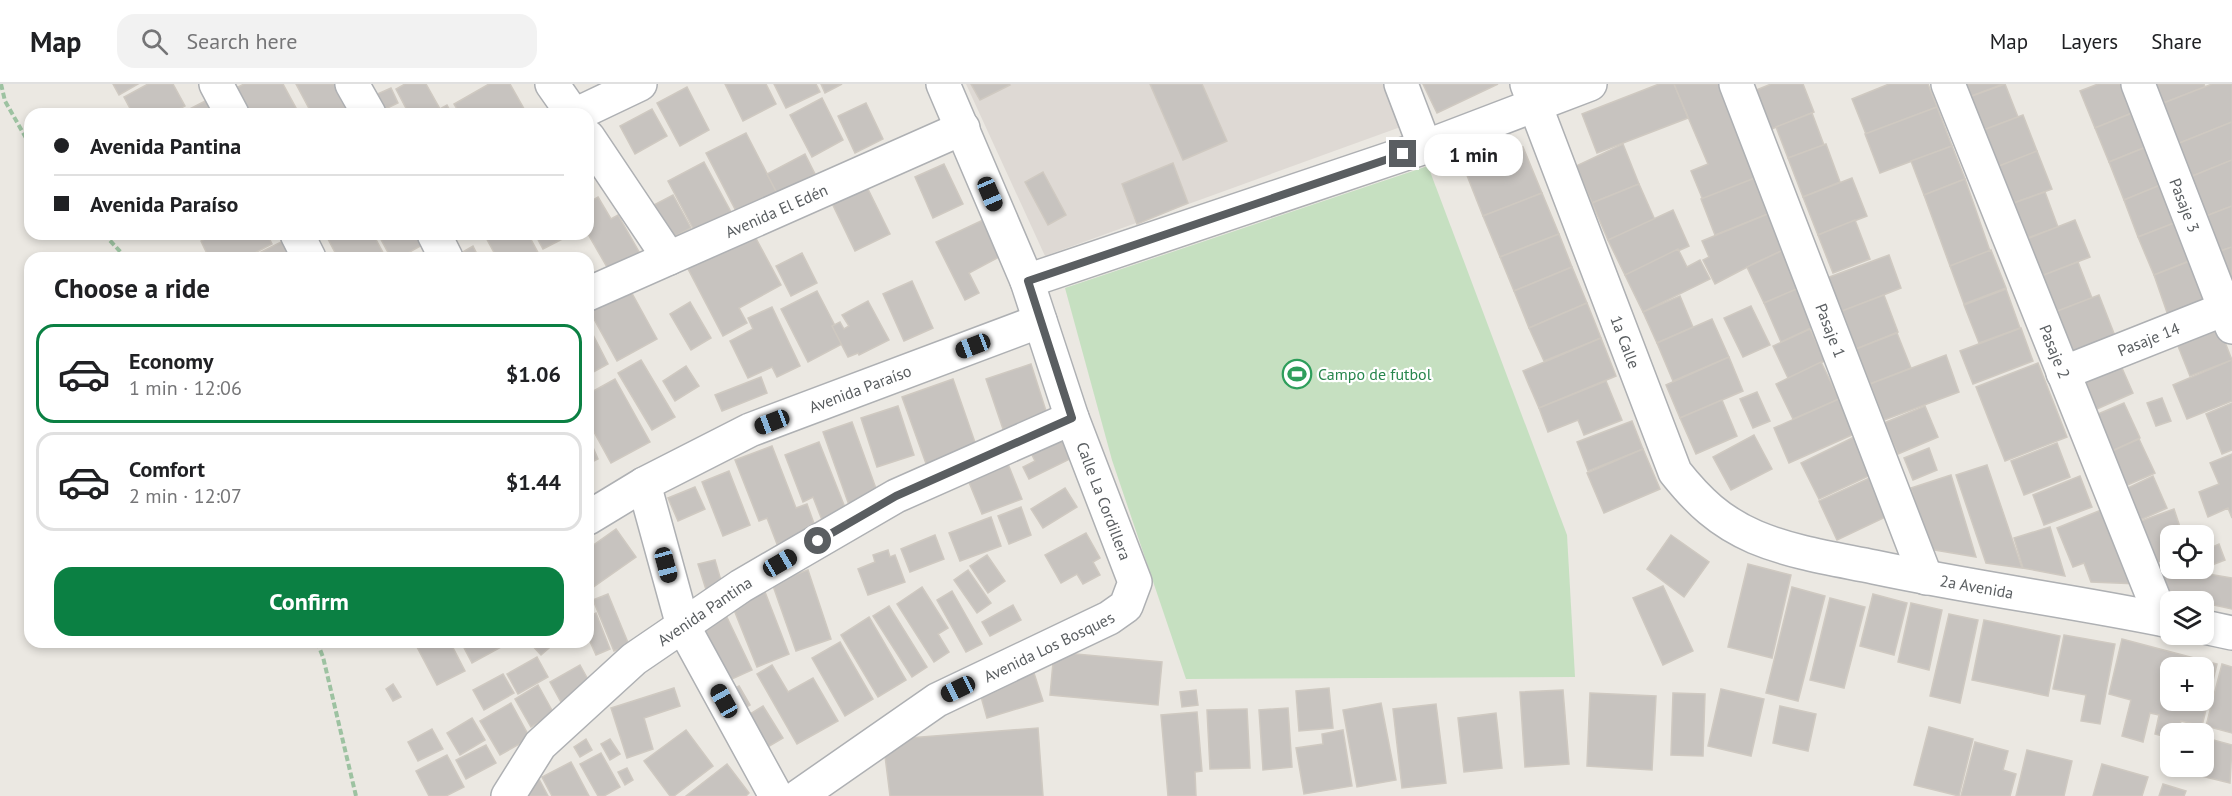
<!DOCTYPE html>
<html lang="en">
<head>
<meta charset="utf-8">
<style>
  :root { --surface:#fff; --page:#f2f2f2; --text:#202124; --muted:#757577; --line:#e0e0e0; --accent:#0b8043 }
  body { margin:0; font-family:"PT Sans",sans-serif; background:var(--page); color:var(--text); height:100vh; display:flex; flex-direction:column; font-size:22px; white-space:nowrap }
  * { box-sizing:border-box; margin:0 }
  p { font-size:20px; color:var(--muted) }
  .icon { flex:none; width:33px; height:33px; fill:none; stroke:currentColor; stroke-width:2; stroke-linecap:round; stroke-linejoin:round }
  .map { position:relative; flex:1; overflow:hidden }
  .panel { position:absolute; left:24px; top:168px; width:570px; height:396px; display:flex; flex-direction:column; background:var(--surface); border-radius:18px; box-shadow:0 3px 9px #0003 }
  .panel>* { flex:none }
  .top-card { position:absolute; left:24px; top:24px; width:570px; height:132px; border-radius:18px; box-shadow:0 3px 9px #0003; display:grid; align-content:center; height:132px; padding:0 30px; background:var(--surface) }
  .tools { position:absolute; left:2160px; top:441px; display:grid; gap:12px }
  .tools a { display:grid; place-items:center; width:54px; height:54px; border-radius:12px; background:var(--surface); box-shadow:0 3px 9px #0003; font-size:30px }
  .end { position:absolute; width:27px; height:27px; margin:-14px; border:8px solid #5a5e61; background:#fff; box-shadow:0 0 0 3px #fff }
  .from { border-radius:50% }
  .bubble { position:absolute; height:42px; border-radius:18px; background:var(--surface); box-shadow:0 3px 9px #0003; font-size:20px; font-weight:700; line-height:42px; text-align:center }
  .car { position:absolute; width:18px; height:36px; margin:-18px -9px; border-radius:8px; box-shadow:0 0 4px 2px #0007; background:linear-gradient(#222 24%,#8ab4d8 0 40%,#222 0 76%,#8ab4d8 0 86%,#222 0) }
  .top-card b { display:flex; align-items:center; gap:21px; height:57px; font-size:22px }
  .top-card b+b { border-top:2px solid var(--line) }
  .top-card i { width:15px; height:15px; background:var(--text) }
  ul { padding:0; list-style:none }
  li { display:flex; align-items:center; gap:18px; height:99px; margin:0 12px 9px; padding:0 18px; border:3px solid var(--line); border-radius:18px }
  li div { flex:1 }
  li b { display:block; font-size:22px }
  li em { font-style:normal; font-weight:700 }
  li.selected { border-color:var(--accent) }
  li>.icon { width:54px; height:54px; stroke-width:1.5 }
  h2 { padding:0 30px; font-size:27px; line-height:72px }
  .cta { display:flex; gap:12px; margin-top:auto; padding:12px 30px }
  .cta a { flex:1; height:69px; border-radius:18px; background:var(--accent); color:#fff; font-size:24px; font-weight:700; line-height:69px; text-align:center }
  header { display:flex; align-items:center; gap:36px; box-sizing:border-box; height:84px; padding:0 30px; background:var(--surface); border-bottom:2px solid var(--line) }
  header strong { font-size:28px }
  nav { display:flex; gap:33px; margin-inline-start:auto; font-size:21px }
  .search { width:420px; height:54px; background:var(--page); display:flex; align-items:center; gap:15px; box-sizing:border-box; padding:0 21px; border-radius:18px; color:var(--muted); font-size:22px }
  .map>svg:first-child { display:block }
</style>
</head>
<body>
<header>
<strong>Map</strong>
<div class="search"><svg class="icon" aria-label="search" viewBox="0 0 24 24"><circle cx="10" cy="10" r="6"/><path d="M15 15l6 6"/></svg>Search here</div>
<nav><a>Map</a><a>Layers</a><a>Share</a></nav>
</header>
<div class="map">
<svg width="2232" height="712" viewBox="0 0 2232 712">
  <rect width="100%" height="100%" fill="#ebe8e2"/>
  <!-- education -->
  <path fill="#ded9d4" d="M966 0H1388L1406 41 1045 172Z"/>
  <!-- green -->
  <path fill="#c6e0c1" d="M1428 82 1567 451 1575 593 1186 595 1112 376 1065 204Z"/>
  <!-- building -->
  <g fill="#c7c3bf" stroke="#cfc9c1" stroke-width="1.5" fill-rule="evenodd">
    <path d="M113 0H138L119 11Z"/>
    <path d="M148 0H173L185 22 170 30H133L124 13Z"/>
    <path d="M244 0H283L296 24 284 30H245L232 6Z"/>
    <path d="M296 0H339L355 30H312Z"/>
    <path d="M405 0H426L440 25 430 30H409L396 5Z"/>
    <path d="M489 0H510L527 30H460L454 20Z"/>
    <path d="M725 0H766L776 20 743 37Z"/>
    <path d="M774 0H816L820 8 786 24Z"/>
    <path d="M821 0H842L825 9Z"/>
    <path d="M971 0H1009L1010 1 980 16Z"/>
    <path d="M1150 0H1202L1227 57 1183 76Z"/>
    <path d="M1423 0H1498L1437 29Z"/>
    <path d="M1659 0H1674L1688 34 1597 69 1582 30Z"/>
    <path d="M1674 0H1722L1760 92 1703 116 1691 87 1708 80Z"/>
    <path d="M1771 0H1803L1814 28 1769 46 1754 7Z"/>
    <path d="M1889 0H1928L1937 23 1866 50 1852 15Z"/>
    <path d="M1953 0H2003L1961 16Z"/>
    <path d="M2005 0 2018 33 1973 50 1961 16Z"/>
    <path d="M2098 0H2132L2142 25 2095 44 2080 7Z"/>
    <path d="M2153 0H2204L2205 3 2161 20Z"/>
    <path d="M2212 0H2232V38L2177 60 2161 20Z"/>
    <path d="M687 3 709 46 680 62 657 19Z"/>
    <path d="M391 4 398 19 375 30 366 15Z"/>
    <path d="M211 14 219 30H180Z"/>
    <path d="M822 14 843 56 812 73 790 31Z"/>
    <path d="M866 19 883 55 855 69 838 32Z"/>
    <path d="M447 21 452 30H430L440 25Z"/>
    <path d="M1937 23 1952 62 1880 89 1865 50Z"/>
    <path d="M652 25 667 52 635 70 620 42Z"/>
    <path d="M2142 25 2156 59 2109 78 2095 44Z"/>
    <path d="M1812 29 1824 61 1788 74 1776 43Z"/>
    <path d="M2023 31 2037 67 1987 87 1973 50Z"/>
    <path d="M2232 38V76L2190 93 2177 60Z"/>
    <path d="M746 49 777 109 737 129 706 69Z"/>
    <path d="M2156 59 2171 97 2124 116 2109 78Z"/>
    <path d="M1623 60 1639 100 1592 119 1576 82Z"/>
    <path d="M1826 60 1840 98 1803 113 1788 74Z"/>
    <path d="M1952 62 1965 95 1924 111 1911 77Z"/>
    <path d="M1523 63 1542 109 1483 132 1466 89Z"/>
    <path d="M2037 67 2052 105 2008 121 1994 84Z"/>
    <path d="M805 70 815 90 777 109 767 90Z"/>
    <path d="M2232 76V122L2206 132 2190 93Z"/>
    <path d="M704 78 731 128 695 148 668 97Z"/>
    <path d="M1173 79 1188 119 1137 140 1122 100Z"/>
    <path d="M944 80 963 120 933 134 915 93Z"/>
    <path d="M1043 88 1066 131 1048 141 1025 98Z"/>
    <path d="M1760 92 1775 127 1715 151 1701 115Z"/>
    <path d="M1852 94 1867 132 1818 151 1803 113Z"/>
    <path d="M1965 95 1990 167 1950 182 1924 111Z"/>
    <path d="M864 97 890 150 855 167 830 115Z"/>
    <path d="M2165 99 2180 137 2138 153 2124 116Z"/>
    <path d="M1639 100 1655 136 1608 156 1592 119Z"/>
    <path d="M2045 108 2058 143 2022 156 2008 121Z"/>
    <path d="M1542 109 1559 150 1500 173 1483 132Z"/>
    <path d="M673 111 691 144 668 156 650 123Z"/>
    <path d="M598 113 611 135 618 131 642 173 611 190 588 150V119Z"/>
    <path d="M2232 122V163L2220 167 2206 132Z"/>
    <path d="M1673 126 1689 162 1625 191 1608 156Z"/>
    <path d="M1775 127 1792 162 1753 180 1715 200 1703 176 1709 173 1702 157Z"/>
    <path d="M983 136 1001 172 969 189 979 209 965 216 936 158Z"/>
    <path d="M1855 136 1870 175 1833 189 1818 151Z"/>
    <path d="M2075 136 2090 173 2028 197 2014 160Z"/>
    <path d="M2174 139 2189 177 2154 191 2138 153Z"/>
    <path d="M752 147 781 201 739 224 747 239 723 252 686 181Z"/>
    <path d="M215 150H267L272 160 245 174H209L201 157Z"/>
    <path d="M337 150H373L386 174H338L328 155Z"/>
    <path d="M378 150H419L424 160 399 174H391Z"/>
    <path d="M484 150H528L541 174H497Z"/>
    <path d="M535 150H572L543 165Z"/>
    <path d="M1559 150 1572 183 1514 207 1500 173Z"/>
    <path d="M287 155 296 174H249Z"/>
    <path d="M473 162 479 174H454V173Z"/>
    <path d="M1792 162 1808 200 1764 219 1747 183Z"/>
    <path d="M2232 163V196L2220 167Z"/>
    <path d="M1678 165 1687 183 1700 176 1710 195 1643 228 1625 191Z"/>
    <path d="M1991 166 2006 204 1964 220 1950 182Z"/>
    <path d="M802 169 817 199 791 212 776 182Z"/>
    <path d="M1889 171 1901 204 1838 229 1824 195Z"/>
    <path d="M2190 177 2208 222 2170 237 2154 191Z"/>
    <path d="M2078 178 2092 214 2042 233 2028 197Z"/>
    <path d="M1572 183 1587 219 1529 244 1514 207Z"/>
    <path d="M912 197 933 244 904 257 883 210Z"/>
    <path d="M1808 200 1826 237 1781 258 1764 219Z"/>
    <path d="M628 202 657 255 617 277 588 224Z"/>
    <path d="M2006 205 2020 244 1979 259 1964 221Z"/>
    <path d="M817 207 844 259 808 278 781 225Z"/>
    <path d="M1884 211 1898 248 1856 265 1842 227Z"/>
    <path d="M2099 211 2117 257 2059 279 2042 233Z"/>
    <path d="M1680 212 1693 243 1657 259 1643 228Z"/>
    <path d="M868 217 889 256 859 271 858 269 848 273 832 242 840 238 844 245 849 242 842 231Z"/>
    <path d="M690 218 711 254 691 266 670 230Z"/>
    <path d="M1587 219 1601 254 1544 277 1529 244Z"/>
    <path d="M1751 222 1770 261 1743 273 1724 234Z"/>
    <path d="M772 223 800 282 777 293 772 283 748 294 730 257 753 245 748 234Z"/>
    <path d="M1712 235 1729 273 1673 297 1657 259Z"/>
    <path d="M2216 235 2232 276 2190 292 2174 252Z"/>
    <path d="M588 241 608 280 588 291Z"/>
    <path d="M2021 244 2033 277 1973 300 1960 267Z"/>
    <path d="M1810 245 1825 277 1788 294 1773 262Z"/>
    <path d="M1897 249 1911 284 1870 300 1856 265Z"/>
    <path d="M1601 254 1616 292 1539 324 1523 287Z"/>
    <path d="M1946 271 1959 308 1884 336 1870 300Z"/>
    <path d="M1729 273 1743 307 1680 334 1666 301Z"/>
    <path d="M2118 275 2133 309 2081 332 2066 298Z"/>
    <path d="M641 276 675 333 652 346 618 289Z"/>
    <path d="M2232 276V317L2187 335 2173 301Z"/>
    <path d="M1821 278 1839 315 1793 335 1776 300Z"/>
    <path d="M2038 279 2067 353 2005 377 1976 303Z"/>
    <path d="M1031 280 1047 330 1003 345 986 295Z"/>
    <path d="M686 282 699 302 675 317 663 297Z"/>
    <path d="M761 293 767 309 722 327 715 311Z"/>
    <path d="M615 295 650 358 611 379 588 337V310Z"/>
    <path d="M953 295 978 367 928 385 902 313Z"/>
    <path d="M1606 297 1622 336 1584 351 1578 336 1548 348 1539 324Z"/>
    <path d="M1757 308 1770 337 1753 344 1740 315Z"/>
    <path d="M2162 314 2171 337 2156 342 2147 319Z"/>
    <path d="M1839 315 1854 350 1789 379 1774 344Z"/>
    <path d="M1722 316 1737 352 1696 370 1680 334Z"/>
    <path d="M2124 319 2140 354 2101 372 2084 336Z"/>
    <path d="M2232 319V366L2222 370 2206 330Z"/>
    <path d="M898 322 914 371 877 383 861 334Z"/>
    <path d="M1925 322 1938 353 1898 370 1884 339Z"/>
    <path d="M1632 337 1643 365 1588 387 1577 358Z"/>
    <path d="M852 338 878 410 849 421 823 348Z"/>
    <path d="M1066 350 1076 372 1029 395 1023 383 1035 377 1030 367Z"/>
    <path d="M1754 351 1772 385 1731 406 1713 373Z"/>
    <path d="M588 352 598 375 588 380Z"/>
    <path d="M1854 353 1873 390 1819 415 1801 379Z"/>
    <path d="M2139 355 2155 389 2116 406 2101 372Z"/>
    <path d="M819 358 848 431 824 441 813 413 803 418 785 371Z"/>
    <path d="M2057 359 2070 393 2024 411 2011 377Z"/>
    <path d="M772 362 796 424 807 420 816 445 777 460 767 434 759 437 735 376Z"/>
    <path d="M1929 364 1937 386 1913 396 1904 374Z"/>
    <path d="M1643 365 1660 405 1604 429 1587 389Z"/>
    <path d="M2232 370V434L2228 424 2208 433 2199 408 2219 400 2210 379Z"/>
    <path d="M1006 375 1022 415 982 430 966 391Z"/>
    <path d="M1987 381 2022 484 1986 479 1956 391Z"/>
    <path d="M729 387 750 441 723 452 702 398Z"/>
    <path d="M1951 391 1976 473 1929 465 1911 404Z"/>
    <path d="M1874 392 1892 430 1837 456 1819 417Z"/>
    <path d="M2080 392 2092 423 2044 441 2033 411Z"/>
    <path d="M2153 392 2167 424 2131 440 2117 409Z"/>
    <path d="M695 403 705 425 678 437 668 414Z"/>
    <path d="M1065 404 1077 423 1043 444 1031 425Z"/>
    <path d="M1021 423 1031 451 1009 460 998 432Z"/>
    <path d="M2106 424 2138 500 2091 498 2084 479 2073 483 2057 444Z"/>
    <path d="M2174 425 2183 452H2170V473L2146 483 2130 441Z"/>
    <path d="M991 433 1001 462 960 477 949 449Z"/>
    <path d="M2050 443 2065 492 2023 484 2014 454Z"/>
    <path d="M616 445 636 473 589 506 588 465Z"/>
    <path d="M1086 449 1100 474 1093 478 1100 491 1083 500 1077 490 1061 499 1045 471Z"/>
    <path d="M935 451 944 475 910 488 901 465Z"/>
    <path d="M1671 451 1709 478 1684 513 1647 485Z"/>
    <path d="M2219 460 2225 476 2199 486V484H2204V467Z"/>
    <path d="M888 466 890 473 895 471 905 498 868 511 858 485 875 478 873 471Z"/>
    <path d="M987 471 1005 497 988 509 970 482Z"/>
    <path d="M715 476 724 507 708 512 698 480Z"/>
    <path d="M1748 480 1791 491 1772 574 1728 563Z"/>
    <path d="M2161 482 2232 494V525L2204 519V518L2156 510Z"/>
    <path d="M808 486 831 555 796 567 772 499Z"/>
    <path d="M968 486 991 519 977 529 954 496Z"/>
    <path d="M1663 502 1693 567 1663 581 1633 514Z"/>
    <path d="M922 503 948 544 938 550 949 568 934 578 897 520Z"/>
    <path d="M1792 503 1825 512 1798 617 1766 609Z"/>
    <path d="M952 507 982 560 966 568 937 516Z"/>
    <path d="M765 508 789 570 757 583 732 521Z"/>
    <path d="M608 510 629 561 614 567 593 516Z"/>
    <path d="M1873 510 1907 519 1894 571 1860 562Z"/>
    <path d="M1830 514 1865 523 1844 604 1810 596Z"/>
    <path d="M1911 519 1942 526 1929 586 1898 578Z"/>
    <path d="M1013 521 1021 536 990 552 982 538Z"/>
    <path d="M889 522 927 583 912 593 873 532Z"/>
    <path d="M723 525 752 586 723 599 695 538Z"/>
    <path d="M596 529 610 565 596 571 588 553V533Z"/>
    <path d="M1949 530 1978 536 1960 619 1930 612Z"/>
    <path d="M869 533 906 596 878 613 841 551Z"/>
    <path d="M1984 536 2060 552 2048 612 1972 596Z"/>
    <path d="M2064 551 2115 560 2100 640 2081 637 2086 611 2053 605Z"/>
    <path d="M2122 555 2217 580 2202 642 2181 637 2178 650H2170V654L2155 650 2159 631 2150 629 2143 658 2122 652 2131 616 2109 610ZM2170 584H2204V616H2170Z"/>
    <path d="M422 558H450L465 587 437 601 416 561Z"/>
    <path d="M461 558H501L503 562 472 579Z"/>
    <path d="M529 558H556L541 571Z"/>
    <path d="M840 558 873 615 845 632 812 574Z"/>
    <path d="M1054 568 1162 578 1158 621 1050 611Z"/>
    <path d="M537 573 548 593 518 610 507 590Z"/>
    <path d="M2222 580 2232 583V649L2206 642Z"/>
    <path d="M580 581 591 601 561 618 550 598Z"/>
    <path d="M772 581 788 608 813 594 838 637 797 660 757 590Z"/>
    <path d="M1033 586 1043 617 987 634 978 602Z"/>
    <path d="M503 590 514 609 484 626 473 606Z"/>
    <path d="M393 600 401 613 393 617 386 605Z"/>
    <path d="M538 601 554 630 531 643 515 615Z"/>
    <path d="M739 602 750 621 732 631 722 611Z"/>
    <path d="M674 604 680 622 644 634 653 665 627 674 611 624Z"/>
    <path d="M1329 604 1333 644 1299 647 1296 607Z"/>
    <path d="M1721 605 1764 615 1751 672 1708 662Z"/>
    <path d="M1196 606 1198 621 1182 623 1180 608Z"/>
    <path d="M1563 606 1569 680 1525 683 1520 608Z"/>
    <path d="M1590 609 1656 612 1652 686 1587 682Z"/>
    <path d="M1673 609 1705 610 1703 672 1671 671Z"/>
    <path d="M511 619 530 654 500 671 480 637Z"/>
    <path d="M1381 619 1396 696 1357 703 1343 626Z"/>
    <path d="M1436 620 1446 699 1402 704 1393 625Z"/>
    <path d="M763 622 783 654 756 670 737 638Z"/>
    <path d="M1780 622 1816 630 1808 667 1773 659Z"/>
    <path d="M1288 624 1292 683 1263 686 1259 626Z"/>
    <path d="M1247 625 1250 684 1210 685 1207 626Z"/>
    <path d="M1197 628 1202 687 1195 688 1196 712H1168L1161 631Z"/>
    <path d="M1496 629 1502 684 1464 688 1458 634Z"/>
    <path d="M472 634 485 656 460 671 447 649Z"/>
    <path d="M1929 643 1973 655 1959 712 1914 701Z"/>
    <path d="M1038 644 1043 712H890L883 656Z"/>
    <path d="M432 645 443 665 418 677 408 658Z"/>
    <path d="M686 646 713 682 674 712H670L644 677Z"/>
    <path d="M1343 646 1352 702 1304 710 1296 664 1323 660 1322 650Z"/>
    <path d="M2206 654 2232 661 2230 699 2197 691 2199 682H2204V666Z"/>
    <path d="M586 655 592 666 580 673 574 663Z"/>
    <path d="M610 655 620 670 610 676 601 660Z"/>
    <path d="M1975 658 2008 667 2003 686 2016 690 2010 712H1961Z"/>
    <path d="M486 661 496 679 466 695 456 676Z"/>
    <path d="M2027 666 2072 677 2064 712H2016Z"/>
    <path d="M601 669 620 703 604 712H598L580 680Z"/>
    <path d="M447 671 464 703 446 712H429L416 687Z"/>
    <path d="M571 678 589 712H552L542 693Z"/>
    <path d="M727 680 749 709 746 712H686Z"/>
    <path d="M2102 680 2148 693 2142 712H2093Z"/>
    <path d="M627 684 633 696 625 701 618 688Z"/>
    <path d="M538 693 548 712H530L524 701Z"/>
    <path d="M2163 700 2186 707 2184 712H2159Z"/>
  </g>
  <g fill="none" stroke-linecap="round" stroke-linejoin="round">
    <!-- minor casing -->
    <g stroke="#aeb0b3" stroke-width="36">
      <g id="minor">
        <path d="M216 0 232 30"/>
        <path d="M352 0 369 30"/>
        <path d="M552 0 573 30"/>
        <path d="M1401 0 1425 63"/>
        <path id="s1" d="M1527 0 1675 388C1698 417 1720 438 1755 453 1793 469 1835 475 1874 483 1973 504 2072 517 2170 537"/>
        <path id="s2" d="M1736 0 1926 494"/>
        <path id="s3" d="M1948 0 2162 535"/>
        <path id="s4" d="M2138 0 2232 243"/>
        <path d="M577 30 640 0"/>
        <path d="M588 53 669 174"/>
        <path d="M297 150 309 174"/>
        <path d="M434 150 446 174"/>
        <path d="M1027 197 1425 63 1590 0"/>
        <path id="s5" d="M588 210 963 44"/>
        <path id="s6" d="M2063 289 2232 222"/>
        <path d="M644 400 683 542 776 712"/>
        <path id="s7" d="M588 434 644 400 750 346 1040 237"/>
        <path d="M2204 543 2232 549"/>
        <path id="s8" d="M508 712 540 661 634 575 741 502 896 412 1072 334"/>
        <path id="s9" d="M799 712 937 616 1109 534 1126 522 1135 498 1072 334 1027 197 943 0"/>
      </g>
    </g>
    <!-- path -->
    <g stroke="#9dc2a1" stroke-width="4" stroke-dasharray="6 3" stroke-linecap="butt">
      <path d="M1 0 5 17 30 61"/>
      <path d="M104 150 126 174"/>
      <path d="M317 558 323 573 356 712"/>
    </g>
    <!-- minor -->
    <use href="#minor" stroke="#fff" stroke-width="33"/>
  </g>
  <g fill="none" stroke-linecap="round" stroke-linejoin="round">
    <!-- route -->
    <path stroke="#5a5e61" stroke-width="8" d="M818 457 896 412 1072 334 1028 197 1403 70"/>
  </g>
  <!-- icons -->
  <defs>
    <g id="stadium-ring" transform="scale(1.5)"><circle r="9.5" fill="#fff" stroke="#2e9e5b" stroke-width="1.5"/><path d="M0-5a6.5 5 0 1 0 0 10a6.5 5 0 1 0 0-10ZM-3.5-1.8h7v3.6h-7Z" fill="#2e9e5b"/></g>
  </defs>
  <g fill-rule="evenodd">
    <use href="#stadium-ring" x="1297" y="290"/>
  </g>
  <g text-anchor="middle" stroke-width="4.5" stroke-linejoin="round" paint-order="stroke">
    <!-- street labels -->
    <g font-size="16" fill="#5a5e61" stroke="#fff">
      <text dy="6" stroke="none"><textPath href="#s4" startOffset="130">Pasaje 3</textPath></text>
      <text dy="6" stroke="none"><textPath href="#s5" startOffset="206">Avenida El Edén</textPath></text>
      <text dy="6" stroke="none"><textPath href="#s2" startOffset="264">Pasaje 1</textPath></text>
      <text dy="6" stroke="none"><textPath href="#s6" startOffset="92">Pasaje 14</textPath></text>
      <text dy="6" stroke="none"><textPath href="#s1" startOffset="276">1a Calle</textPath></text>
      <text dy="6" stroke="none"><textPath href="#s3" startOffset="288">Pasaje 2</textPath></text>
      <text dy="6" stroke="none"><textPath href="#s7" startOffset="302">Avenida Paraíso</textPath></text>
      <text transform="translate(1104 417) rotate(69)" y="6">Calle La Cordillera</text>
      <text dy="6" stroke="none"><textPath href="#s1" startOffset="747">2a Avenida</textPath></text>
      <text dy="6" stroke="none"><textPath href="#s8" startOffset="273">Avenida Pantina</textPath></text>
      <text dy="6" stroke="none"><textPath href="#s9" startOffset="292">Avenida Los Bosques</textPath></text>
    </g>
    <!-- leisure labels -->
    <g font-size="16" fill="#27864d" stroke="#fff" text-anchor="start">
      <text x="1318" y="296">Campo de futbol</text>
    </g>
  </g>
</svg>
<div class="tools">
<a><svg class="icon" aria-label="locate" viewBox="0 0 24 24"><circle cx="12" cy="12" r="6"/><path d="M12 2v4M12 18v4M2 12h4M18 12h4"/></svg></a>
<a><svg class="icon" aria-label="layers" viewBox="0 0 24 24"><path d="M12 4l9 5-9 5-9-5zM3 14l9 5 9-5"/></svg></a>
<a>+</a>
<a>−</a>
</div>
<i class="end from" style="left:818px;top:457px"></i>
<i class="end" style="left:1403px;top:70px"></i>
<div class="bubble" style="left:1424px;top:50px;width:99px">1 min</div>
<i class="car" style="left:990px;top:110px;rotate:157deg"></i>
<i class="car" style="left:973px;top:262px;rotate:249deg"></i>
<i class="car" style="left:772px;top:338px;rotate:249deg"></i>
<i class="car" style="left:780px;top:479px;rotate:60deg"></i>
<i class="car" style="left:666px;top:481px;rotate:165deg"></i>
<i class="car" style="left:958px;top:605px;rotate:244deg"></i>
<i class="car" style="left:724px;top:617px;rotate:331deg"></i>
<div class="top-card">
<b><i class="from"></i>Avenida Pantina</b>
<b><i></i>Avenida Paraíso</b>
</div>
<section class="panel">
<h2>Choose a ride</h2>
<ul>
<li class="selected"><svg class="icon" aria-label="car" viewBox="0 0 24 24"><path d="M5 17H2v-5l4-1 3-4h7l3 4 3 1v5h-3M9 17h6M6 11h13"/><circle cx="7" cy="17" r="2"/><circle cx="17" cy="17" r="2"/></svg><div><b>Economy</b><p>1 min · 12:06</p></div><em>$1.06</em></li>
<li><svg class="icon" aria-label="car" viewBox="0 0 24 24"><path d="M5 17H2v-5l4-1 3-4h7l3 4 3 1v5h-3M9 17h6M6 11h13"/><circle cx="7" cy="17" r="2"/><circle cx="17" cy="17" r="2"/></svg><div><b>Comfort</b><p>2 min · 12:07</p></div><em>$1.44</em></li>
</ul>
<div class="cta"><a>Confirm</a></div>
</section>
</div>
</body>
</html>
